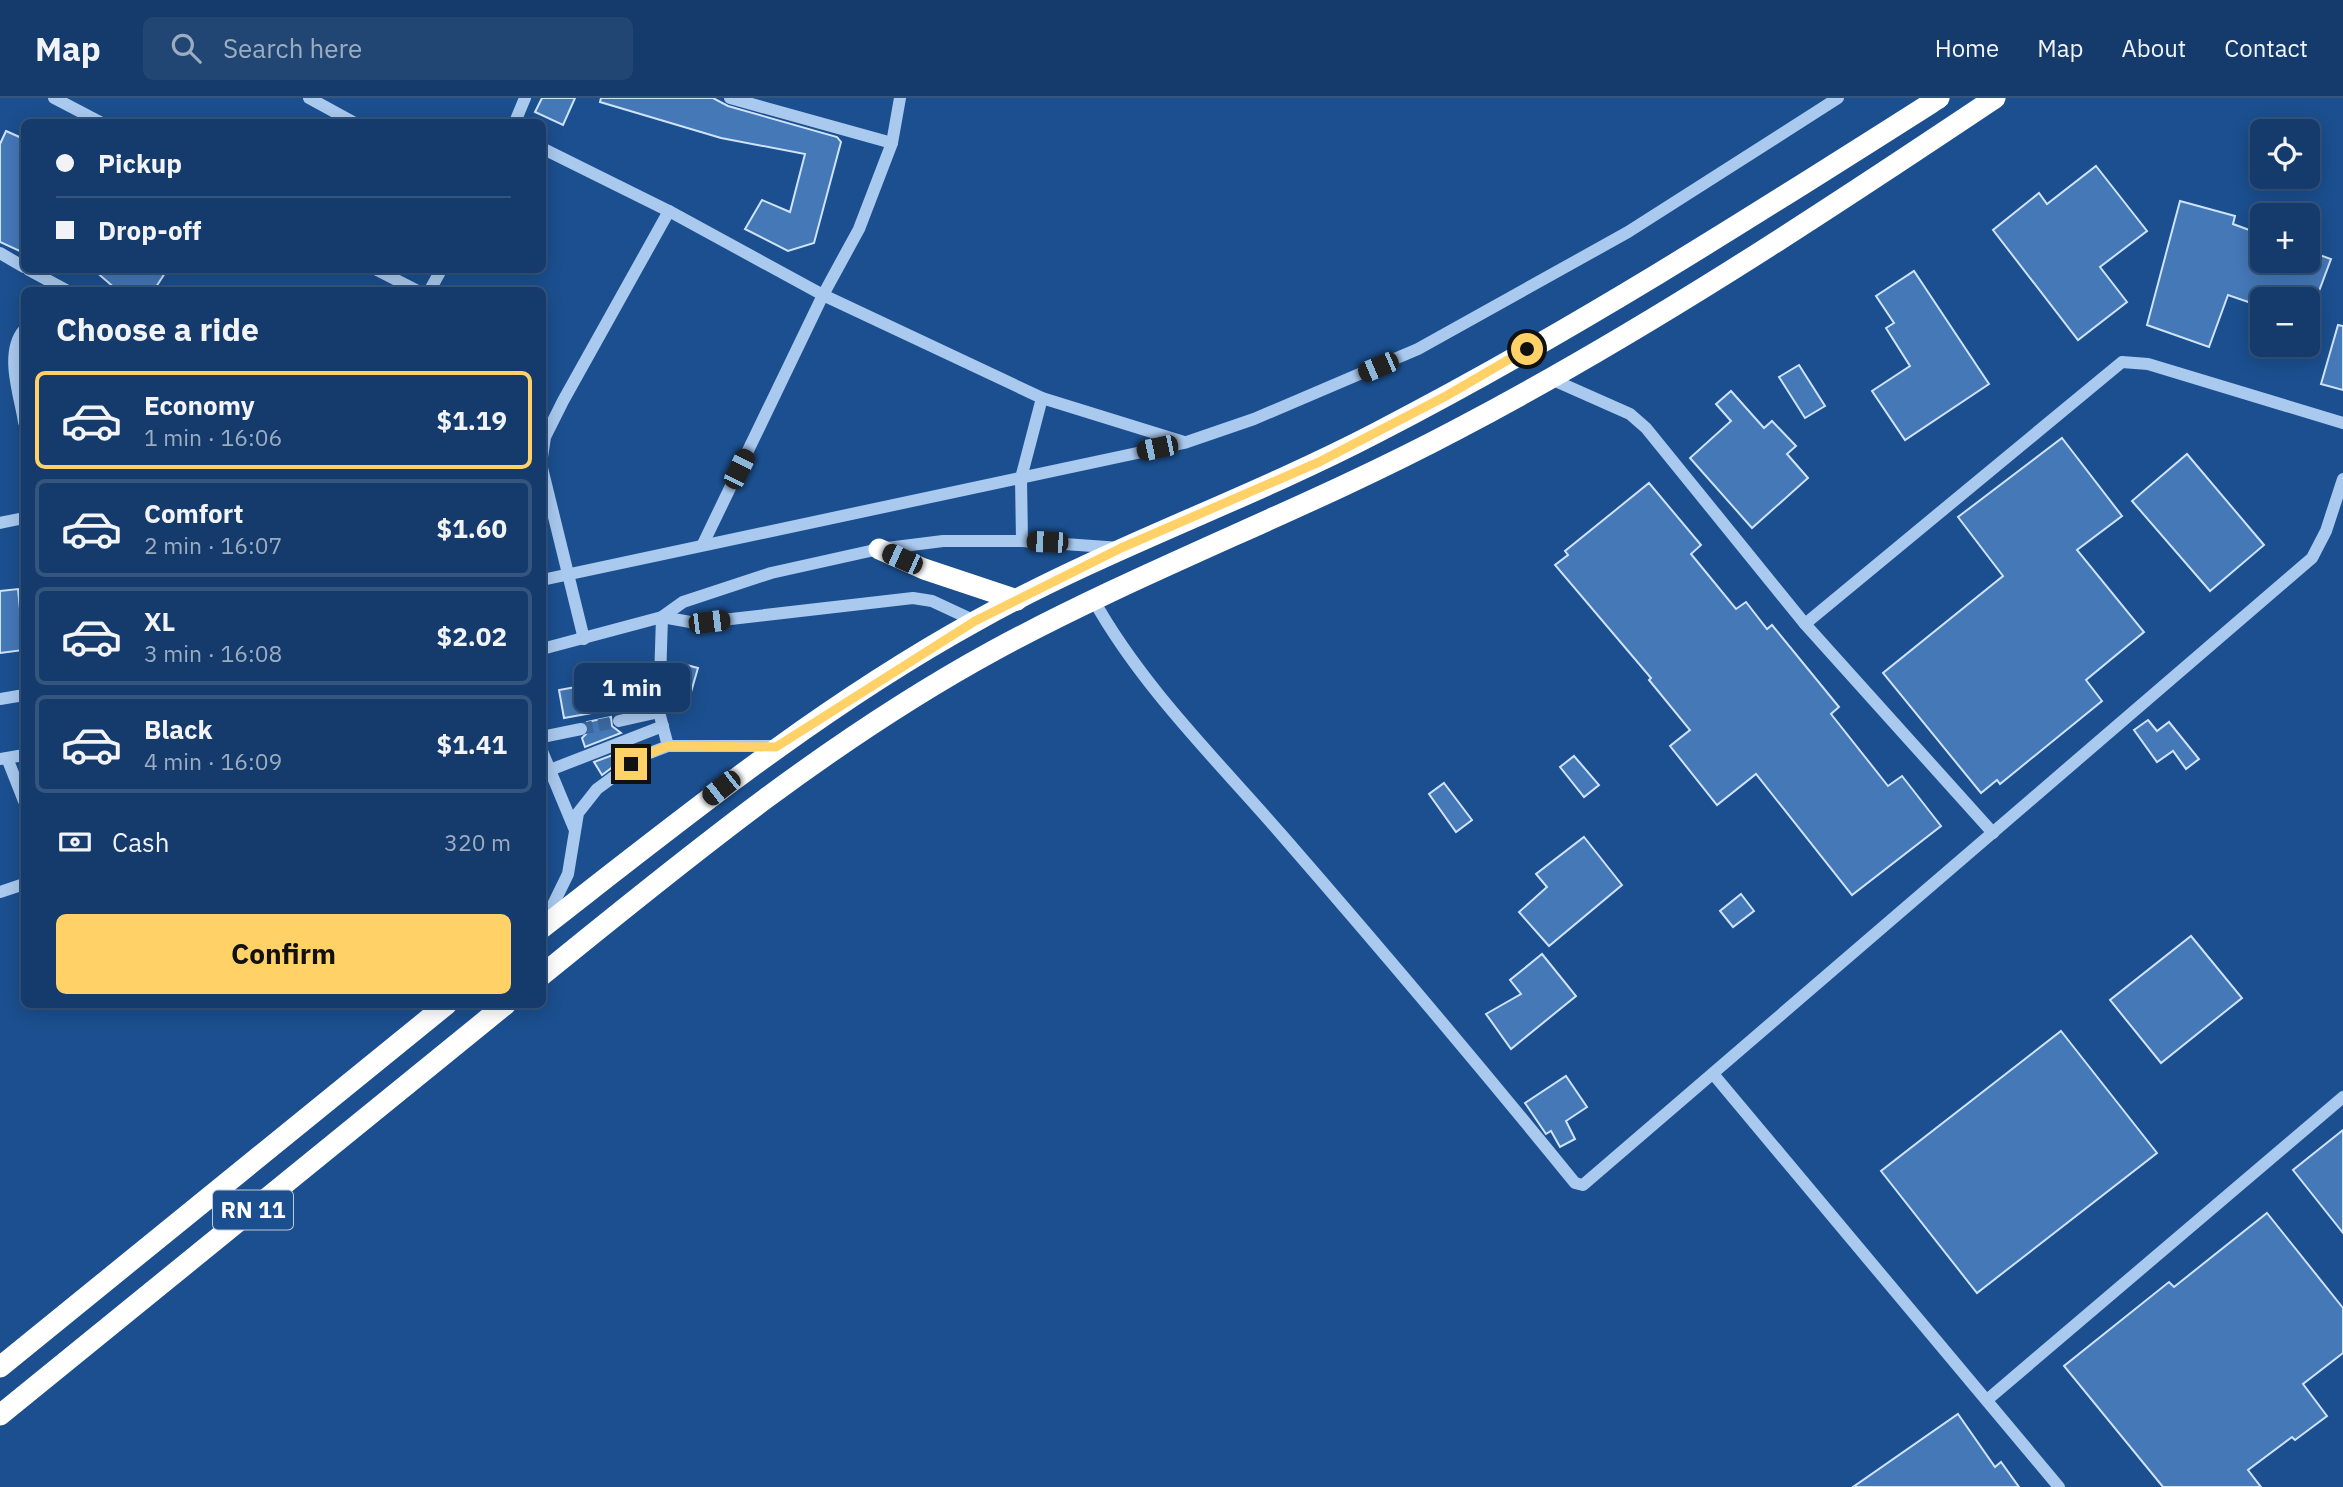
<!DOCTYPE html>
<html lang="en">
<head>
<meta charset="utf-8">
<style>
  :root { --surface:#143b6b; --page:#214673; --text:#f1f3f6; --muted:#9dadc1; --line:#33557e; --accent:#ffd166 }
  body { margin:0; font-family:"IBM Plex Sans",sans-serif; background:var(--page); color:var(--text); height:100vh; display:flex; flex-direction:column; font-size:26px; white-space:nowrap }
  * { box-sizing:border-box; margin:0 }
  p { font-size:23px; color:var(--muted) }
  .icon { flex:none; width:38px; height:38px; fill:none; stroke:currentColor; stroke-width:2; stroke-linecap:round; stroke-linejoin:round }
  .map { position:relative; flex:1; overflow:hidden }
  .side { position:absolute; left:21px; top:189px; width:525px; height:721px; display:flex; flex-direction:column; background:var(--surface); border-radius:10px; box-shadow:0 4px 18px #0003,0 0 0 2px var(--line) }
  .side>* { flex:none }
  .hud { position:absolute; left:21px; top:21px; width:525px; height:154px; border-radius:10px; box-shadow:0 4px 18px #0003,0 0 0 2px var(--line); display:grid; align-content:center; height:154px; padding:0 35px; background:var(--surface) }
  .buttons { position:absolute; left:2250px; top:21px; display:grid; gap:14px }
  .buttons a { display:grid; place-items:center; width:70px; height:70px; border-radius:10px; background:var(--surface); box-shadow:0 4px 18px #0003,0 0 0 2px var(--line); font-size:35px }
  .end { position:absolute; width:32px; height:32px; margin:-16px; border:9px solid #ffd166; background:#111; box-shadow:0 0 0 4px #111 }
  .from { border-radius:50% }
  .bubble { position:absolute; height:49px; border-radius:10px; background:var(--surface); box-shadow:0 4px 18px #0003,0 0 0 2px var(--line); font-size:23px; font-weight:700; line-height:49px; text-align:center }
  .car { position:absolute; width:21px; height:42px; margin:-21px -10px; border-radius:9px; box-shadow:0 0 5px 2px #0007; background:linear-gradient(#222 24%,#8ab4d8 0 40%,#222 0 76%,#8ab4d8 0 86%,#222 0) }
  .hud b { display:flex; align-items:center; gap:24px; height:66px; font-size:26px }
  .hud b+b { border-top:2px solid var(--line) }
  .hud i { width:18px; height:18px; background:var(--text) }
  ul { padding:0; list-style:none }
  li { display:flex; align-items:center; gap:21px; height:98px; margin:0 14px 10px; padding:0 21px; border:4px solid var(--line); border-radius:10px }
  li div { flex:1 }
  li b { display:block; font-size:26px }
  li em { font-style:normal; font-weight:700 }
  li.active { border-color:var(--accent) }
  li>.icon { width:63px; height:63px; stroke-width:1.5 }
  h2 { padding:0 35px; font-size:32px; line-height:84px }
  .pay { display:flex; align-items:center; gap:18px; height:77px; padding:0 35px; font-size:26px }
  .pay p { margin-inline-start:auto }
  .primary-button { display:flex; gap:14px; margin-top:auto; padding:14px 35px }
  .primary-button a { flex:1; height:80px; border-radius:10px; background:var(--accent); color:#111; font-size:28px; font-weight:700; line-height:80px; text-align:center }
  header { display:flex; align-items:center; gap:42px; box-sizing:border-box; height:98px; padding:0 35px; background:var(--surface); border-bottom:2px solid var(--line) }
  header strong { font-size:33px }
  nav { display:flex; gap:38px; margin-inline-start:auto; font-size:24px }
  .search { width:490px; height:63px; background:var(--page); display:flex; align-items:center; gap:18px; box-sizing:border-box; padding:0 24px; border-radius:10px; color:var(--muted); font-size:26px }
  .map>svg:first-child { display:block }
</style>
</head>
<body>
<header>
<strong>Map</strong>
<div class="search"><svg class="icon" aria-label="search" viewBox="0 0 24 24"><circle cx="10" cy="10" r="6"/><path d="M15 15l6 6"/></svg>Search here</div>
<nav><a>Home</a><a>Map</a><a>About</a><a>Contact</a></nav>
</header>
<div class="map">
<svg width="2343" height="1389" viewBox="0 0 2343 1389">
  <rect width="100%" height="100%" fill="#1b4f8f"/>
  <!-- building -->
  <g fill="#4478b7" stroke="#cfe3fa" stroke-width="2">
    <path d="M542 0H575L563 27 535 14Z"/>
    <path d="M601 0H713L728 8 837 39 841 44 814 145 788 153 745 131 762 102 790 114 805 56 721 40 600 4Z"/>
    <path d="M6 33 24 41V155L0 144V46Z"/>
    <path d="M2096 68 2147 133 2100 169 2127 204 2078 242 1993 132 2039 95 2047 106Z"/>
    <path d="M2180 103 2235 118 2233 126 2263 137V163H2308V153L2331 161 2316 201H2263V209L2228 197 2209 249 2147 227Z"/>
    <path d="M94 172H167L154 192H117Z"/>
    <path d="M1914 173 1989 286 1905 342 1872 293 1910 268 1886 230 1894 225 1876 198Z"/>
    <path d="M2338 227 2343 228V292L2321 286Z"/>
    <path d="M1799 267 1825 308 1805 320 1779 279Z"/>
    <path d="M1731 293 1764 330 1772 323 1796 348 1787 356 1808 380 1752 430 1690 360 1731 323 1716 306Z"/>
    <path d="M2062 340 2122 418 2077 452 2144 534 2086 582 2102 603 2000 686 1997 682 1981 695 1883 575 2003 478 1958 419Z"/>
    <path d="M2187 356 2264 447 2210 493 2132 403Z"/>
    <path d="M1649 385 1701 447 1691 456 1736 511 1746 504 1767 531 1772 527 1839 609 1831 616 1888 688 1902 678 1941 728 1852 797 1756 676 1717 707 1670 648 1690 632 1649 582 1651 580 1555 467 1568 457 1565 453Z"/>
    <path d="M18 491 24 552 0 555V493Z"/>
    <path d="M679 565 698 570 689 601 670 595Z"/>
    <path d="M587 587 592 615 564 620 559 592Z"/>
    <path d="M611 619 612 628 621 635 585 649 582 640 589 633 587 624Z"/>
    <path d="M2148 622 2157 633 2169 624 2199 661 2186 671 2173 653 2157 664 2134 632Z"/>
    <path d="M618 655 622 662 602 677 594 664Z"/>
    <path d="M1574 658 1599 687 1584 699 1560 669Z"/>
    <path d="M1444 685 1472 722 1456 734 1429 696Z"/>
    <path d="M1584 739 1622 787 1549 848 1519 814 1547 789 1536 776Z"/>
    <path d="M1741 796 1754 813 1733 829 1720 813Z"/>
    <path d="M2191 838 2242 900 2161 965 2110 902Z"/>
    <path d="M1542 856 1576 898 1511 951 1486 916 1521 896 1510 882Z"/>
    <path d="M2061 933 2157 1055 1977 1195 1881 1073Z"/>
    <path d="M1566 978 1587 1009 1566 1023 1575 1041 1560 1049 1551 1033 1546 1036 1525 1005Z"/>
    <path d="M2343 1032V1135L2293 1072Z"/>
    <path d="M2267 1115 2343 1210V1255L2303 1286 2327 1318 2295 1342 2292 1339 2248 1372 2261 1389H2163L2064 1268 2169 1184 2174 1189Z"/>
    <path d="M1958 1316 1995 1369 2001 1364 2019 1389H1853Z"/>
  </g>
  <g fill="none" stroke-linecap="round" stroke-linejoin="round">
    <!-- minor-tunnel -->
    <path stroke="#3d69a0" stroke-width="12" stroke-dasharray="12 6" stroke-linecap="butt" d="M581 631 619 623"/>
    <!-- minor -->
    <g stroke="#a9c9ee" stroke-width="12">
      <path d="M54 0 100 24"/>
      <path d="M309 0 353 24"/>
      <path d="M730 0 892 45"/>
      <path d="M515 24 525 0"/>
      <path d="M542 50 669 113 823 197 1042 300 1184 344"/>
      <path d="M0 155 24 169"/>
      <path d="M29 172 66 192"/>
      <path d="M377 172 416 192"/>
      <path d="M430 192 441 172"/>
      <path d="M24 232C4 255 20 297 24 324"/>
      <path d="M1551 281 1630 316 1646 330 1805 526 1993 735"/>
      <path d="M542 359 545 339 563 303 669 113"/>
      <path d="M542 370 584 541"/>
      <path d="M0 425 24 420"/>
      <path d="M1022 443 1021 380 1042 300"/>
      <path d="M703 446 823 197 859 131 892 45 900 0"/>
      <path d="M542 482 1184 345 1254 321 1418 251 1628 134 1838 0"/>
      <path d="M1093 501C1142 589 1216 661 1281 736 1381 851 1479 967 1575 1085L1583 1087 2312 460 2326 433 2343 381"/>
      <path d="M662 519 696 525 913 500 932 503 975 523"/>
      <path d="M662 519 659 614 668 648"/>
      <path d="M1805 526 2122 264 2148 266 2343 325"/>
      <path d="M542 551 662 519 683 504 771 475 879 451 943 443H1022L1121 450"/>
      <path d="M0 601 24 597"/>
      <path d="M619 623 659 614"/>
      <path d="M542 639 581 631"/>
      <path d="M542 653 574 730"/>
      <path d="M7 660 24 703"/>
      <path d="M0 661 24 657"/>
      <path d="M550 672 663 628"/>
      <path d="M0 794 24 786"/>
      <path d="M546 821 568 776 578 715 597 691 642 658 668 648H776"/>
      <path d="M1714 977 2059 1389"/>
      <path d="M1987 1302 2343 999"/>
    </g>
    <!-- highway -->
    <g stroke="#fff" stroke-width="21">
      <path d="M879 451 924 471 1017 502"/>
      <path d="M542 830C682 721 820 609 976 523 1105 451 1245 403 1376 335 1570 235 1755 117 1939 0"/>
      <path d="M542 877C686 760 830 642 993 553 1144 471 1305 412 1456 332 1643 234 1820 117 1995 0"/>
      <path d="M0 1269 447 906"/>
      <path d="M0 1317 506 906"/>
    </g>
  </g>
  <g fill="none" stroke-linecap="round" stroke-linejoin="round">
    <!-- route -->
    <path stroke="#ffd166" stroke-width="9" d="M631 666 642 658 668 648 776 649 975 523 1121 450 1319 364 1446 298 1527 251"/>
  </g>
  <g text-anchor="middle" stroke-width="6" stroke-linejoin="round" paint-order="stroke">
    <!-- shield labels -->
    <rect fill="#1b4f8f" stroke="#bbcadd" stroke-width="2" x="213" y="1092.5" width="80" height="39" rx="5"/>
    <g font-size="23" font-weight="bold" fill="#fff">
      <text x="253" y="1120">RN 11</text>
    </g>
  </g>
</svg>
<div class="buttons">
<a><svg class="icon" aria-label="locate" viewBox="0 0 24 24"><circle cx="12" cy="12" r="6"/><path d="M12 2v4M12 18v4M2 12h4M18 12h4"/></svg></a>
<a>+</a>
<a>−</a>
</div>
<i class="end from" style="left:1527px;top:251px"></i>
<i class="end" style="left:631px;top:666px"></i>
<div class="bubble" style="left:574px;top:565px;width:116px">1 min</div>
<i class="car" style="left:1378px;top:269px;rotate:247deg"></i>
<i class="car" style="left:1157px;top:350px;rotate:258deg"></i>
<i class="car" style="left:739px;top:371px;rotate:26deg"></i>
<i class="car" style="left:1047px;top:444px;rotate:272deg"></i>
<i class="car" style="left:902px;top:461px;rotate:294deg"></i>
<i class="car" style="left:709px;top:524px;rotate:83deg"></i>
<i class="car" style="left:721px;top:690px;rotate:232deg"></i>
<div class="hud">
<b><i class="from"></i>Pickup</b>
<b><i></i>Drop-off</b>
</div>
<section class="side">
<h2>Choose a ride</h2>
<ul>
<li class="active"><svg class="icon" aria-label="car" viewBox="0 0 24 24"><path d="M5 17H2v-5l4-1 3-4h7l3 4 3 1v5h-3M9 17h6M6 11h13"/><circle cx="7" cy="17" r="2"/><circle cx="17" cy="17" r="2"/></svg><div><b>Economy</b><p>1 min · 16:06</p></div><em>$1.19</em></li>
<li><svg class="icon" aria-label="car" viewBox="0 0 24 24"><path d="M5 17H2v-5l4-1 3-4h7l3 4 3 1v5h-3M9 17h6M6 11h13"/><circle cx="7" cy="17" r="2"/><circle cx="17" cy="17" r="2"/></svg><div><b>Comfort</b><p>2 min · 16:07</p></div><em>$1.60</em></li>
<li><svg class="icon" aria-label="car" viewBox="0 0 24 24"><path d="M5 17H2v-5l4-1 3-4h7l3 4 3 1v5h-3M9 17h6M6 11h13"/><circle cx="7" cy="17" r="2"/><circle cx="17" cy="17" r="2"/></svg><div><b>XL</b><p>3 min · 16:08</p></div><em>$2.02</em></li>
<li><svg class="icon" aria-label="car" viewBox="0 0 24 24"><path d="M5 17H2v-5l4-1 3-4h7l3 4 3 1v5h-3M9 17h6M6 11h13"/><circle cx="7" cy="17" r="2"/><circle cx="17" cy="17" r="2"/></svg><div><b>Black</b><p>4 min · 16:09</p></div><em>$1.41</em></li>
</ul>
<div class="pay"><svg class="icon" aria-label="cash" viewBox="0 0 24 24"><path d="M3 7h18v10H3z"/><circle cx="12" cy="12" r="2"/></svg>Cash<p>320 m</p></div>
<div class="primary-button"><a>Confirm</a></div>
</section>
</div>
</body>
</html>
